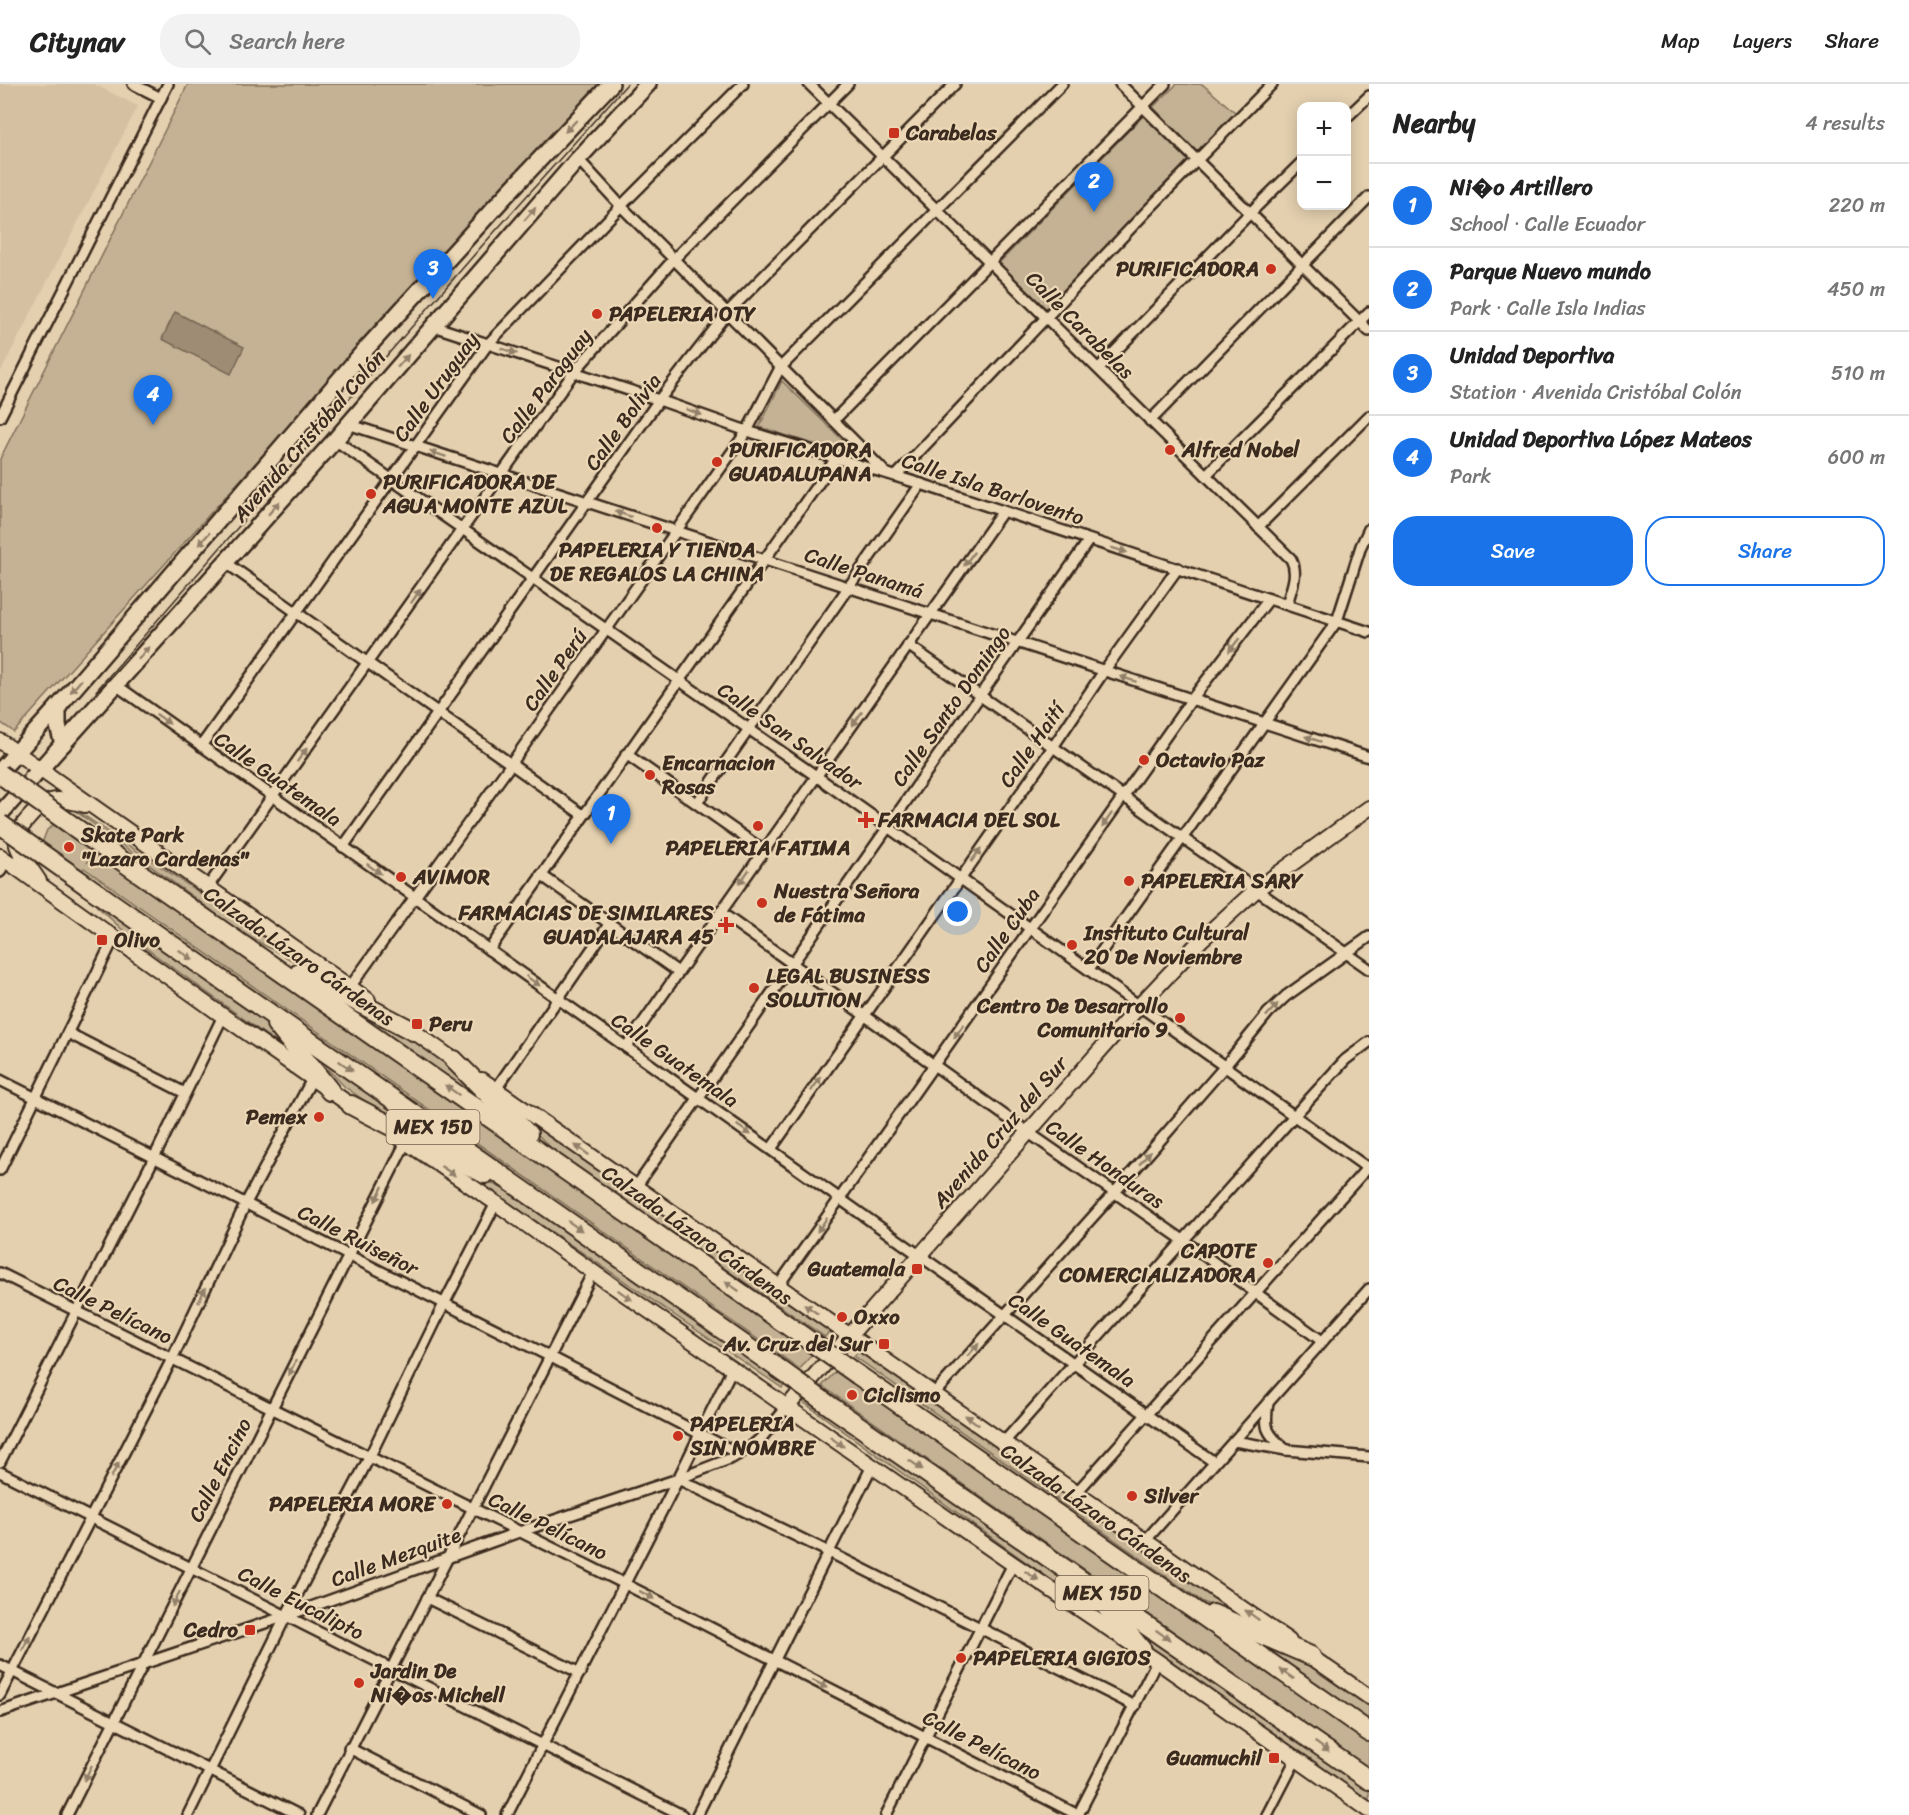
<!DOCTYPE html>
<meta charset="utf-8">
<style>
body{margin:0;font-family:Sriracha,sans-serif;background:#f2f2f2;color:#222}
.controls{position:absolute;right:18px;top:18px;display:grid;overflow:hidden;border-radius:12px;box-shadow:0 3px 15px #0003}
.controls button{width:54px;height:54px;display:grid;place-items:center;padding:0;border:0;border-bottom:2px solid #e0e0e0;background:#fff;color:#222;font:30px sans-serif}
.you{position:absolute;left:958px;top:828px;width:21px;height:21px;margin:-15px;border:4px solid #fff;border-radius:50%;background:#1a73e8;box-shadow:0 0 0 9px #1a73e833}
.badge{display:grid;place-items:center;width:39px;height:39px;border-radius:50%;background:#1a73e8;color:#fff;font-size:20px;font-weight:700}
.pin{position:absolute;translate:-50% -50px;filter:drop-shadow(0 2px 3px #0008)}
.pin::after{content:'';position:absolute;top:32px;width:21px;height:18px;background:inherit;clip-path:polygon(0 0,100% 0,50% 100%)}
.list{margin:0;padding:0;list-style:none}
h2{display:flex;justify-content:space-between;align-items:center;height:78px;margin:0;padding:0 24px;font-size:26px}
h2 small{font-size:20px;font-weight:400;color:#767676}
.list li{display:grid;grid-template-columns:39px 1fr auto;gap:18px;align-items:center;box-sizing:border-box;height:84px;padding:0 24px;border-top:2px solid #e0e0e0}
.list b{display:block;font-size:22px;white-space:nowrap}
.list p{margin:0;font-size:20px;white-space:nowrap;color:#767676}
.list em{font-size:20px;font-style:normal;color:#767676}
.actions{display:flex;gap:12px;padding:18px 24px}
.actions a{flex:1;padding:14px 0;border:2px solid #1a73e8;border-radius:24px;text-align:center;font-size:21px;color:#1a73e8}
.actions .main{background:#1a73e8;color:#fff}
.icon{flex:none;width:33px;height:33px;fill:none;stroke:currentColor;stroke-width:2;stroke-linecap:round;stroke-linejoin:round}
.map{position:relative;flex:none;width:1369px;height:1731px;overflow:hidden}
header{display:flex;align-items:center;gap:36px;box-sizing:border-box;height:84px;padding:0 30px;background:#fff;border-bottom:2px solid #e0e0e0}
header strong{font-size:28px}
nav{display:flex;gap:33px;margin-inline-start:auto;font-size:21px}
.search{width:420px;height:54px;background:#f2f2f2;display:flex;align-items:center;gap:15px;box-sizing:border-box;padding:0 21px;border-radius:24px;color:#767676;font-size:22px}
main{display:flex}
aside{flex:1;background:#fff}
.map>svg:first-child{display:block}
</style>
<header>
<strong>Citynav</strong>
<div class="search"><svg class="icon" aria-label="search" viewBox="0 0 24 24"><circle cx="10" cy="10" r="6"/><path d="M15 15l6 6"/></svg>Search here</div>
<nav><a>Map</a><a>Layers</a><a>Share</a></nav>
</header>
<main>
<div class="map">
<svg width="1369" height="1731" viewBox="0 0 1369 1731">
<rect width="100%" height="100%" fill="#e4d0af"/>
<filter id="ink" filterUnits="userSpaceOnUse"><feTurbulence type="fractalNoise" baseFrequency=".0167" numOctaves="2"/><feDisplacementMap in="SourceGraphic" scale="12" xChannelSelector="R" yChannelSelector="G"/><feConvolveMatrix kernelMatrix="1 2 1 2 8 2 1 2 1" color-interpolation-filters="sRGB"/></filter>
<g filter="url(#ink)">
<path fill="#d5c1a2" d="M0,0H94L138,22L0,289Z"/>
<g fill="#c5b294" stroke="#806e59" stroke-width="1.5">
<path d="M188,0H598L552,49L14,648L0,638V375Z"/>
<path d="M1177,0H1202L1236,29L1197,68L1153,23Z"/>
<path d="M1143,32L1188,76L1046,225L999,179Z"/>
<path d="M782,297L862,375L759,343Z"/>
<path d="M52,710L339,902L244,850Z"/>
<path d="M69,729L105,753L87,779L95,769L813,1269L800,1285L84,784L74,797L37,772L47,746Z"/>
<path d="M69,796L261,932L288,967L129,852Z"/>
<path d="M328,908L415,952L449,976L506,1036Z"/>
<path d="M292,949L468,1072L404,1044L345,1003Z"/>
<path d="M496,1009L831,1245L825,1253L556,1069Z"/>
<path d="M447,1077L551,1129L786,1299L782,1304Z"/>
<path d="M860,1265L1272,1550L1203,1518L854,1272Z"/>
<path d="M838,1285L1369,1657V1684L822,1302Z"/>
<path d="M809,1313L1079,1497L1115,1542L803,1318Z"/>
<path d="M1113,1521L1369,1700V1718L1147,1563Z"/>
<path d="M1235,1542L1309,1577L1369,1618V1636Z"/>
</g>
<path fill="#9e8c74" stroke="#766552" stroke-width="1.5" d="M175,228L244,263L231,290L162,255Z"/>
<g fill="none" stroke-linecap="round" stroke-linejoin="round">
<defs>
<g id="minor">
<path d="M133,0L161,14"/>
<path d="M809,0L1291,475C1299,490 1291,505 1287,520"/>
<path d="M1120,0L1369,247"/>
<path d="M1346,34L1369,12"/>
<path d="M578,75L621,122L883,386"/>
<path d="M433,242L659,316L747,347L921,400L1369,548"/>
<path d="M1099,284L1250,129L1302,78"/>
<path d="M0,333L168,0"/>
<path d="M834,336L1165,0"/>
<path d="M1150,337L1369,113"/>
<path d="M348,340L1369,673"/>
<path d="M335,356L816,692L1369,1085"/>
<path d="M1206,391L1369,228"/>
<path d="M896,392L1146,128L1272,0"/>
<path d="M1258,443L1369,332"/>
<path d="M225,478L583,731"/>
<path d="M908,561L1369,885"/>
<path d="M116,601L919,1171L1214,1378"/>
<path d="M201,662L488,260L621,122L743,0"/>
<path d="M626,670L763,766"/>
<path d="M697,719L921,400"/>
<path d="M343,763L659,316L727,229L955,0"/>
<path d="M0,788L6,776"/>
<path d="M541,791L678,888"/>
<path d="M207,804L574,288L674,175L848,0"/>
<path d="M720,828L1029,1049L1183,1156L1322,1257"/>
<path d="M489,866L837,373"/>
<path d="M1089,885L1337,537L1361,462L1369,445"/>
<path d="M350,903L511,680L747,347L780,284L1062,0"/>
<path d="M68,949L185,1009"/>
<path d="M626,963L1003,427"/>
<path d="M0,996L549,1272L739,1370"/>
<path d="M496,1005L610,839"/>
<path d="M771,1065L1053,663L1104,587L1178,484"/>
<path d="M0,1086L114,854"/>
<path d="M636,1103L1089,456"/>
<path d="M0,1189L625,1500L1078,1731"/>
<path d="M778,1202L1192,615L1269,515"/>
<path d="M934,1310L1115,1108L1225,982L1268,929L1286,912L1369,853"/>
<path d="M1268,1319C1264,1344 1266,1349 1286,1366"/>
<path d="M1234,1357L1286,1366L1369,1373"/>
<path d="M1004,1358L1294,1032L1345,976L1369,958"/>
<path d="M0,1378L155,1072L223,932"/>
<path d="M0,1388L682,1731"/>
<path d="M678,1395L829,1468L1135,1622"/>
<path d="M1076,1409L1369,1082"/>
<path d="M1145,1457L1369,1205"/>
<path d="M427,1514L580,1589"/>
<path d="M0,1581L299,1731"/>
<path d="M0,1611L172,1275L246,1119L312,995"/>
<path d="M0,1628L286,1532L519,1448L678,1395L732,1374L751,1363L763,1352L787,1323"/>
<path d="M349,1664L481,1731"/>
<path d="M67,1731L406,1058"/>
<path d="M188,1731L286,1532L369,1374L444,1220L496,1119"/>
<path d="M317,1731L593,1188"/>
<path d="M507,1731L678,1395L732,1285"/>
<path d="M697,1731L872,1382"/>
<path d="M886,1731L1013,1480"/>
<path d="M1078,1731L1157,1577"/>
<path d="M1267,1731L1296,1675"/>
</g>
<g id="secondary">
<path d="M0,657L368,916"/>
<path d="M0,772L223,932L359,1027"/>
<path d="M39,797C33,787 16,767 16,756C17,748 22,742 27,736C47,712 56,713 85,721"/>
<path d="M406,942L461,981"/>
<path d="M482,996L1289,1557"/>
<path d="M400,1054L496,1119L593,1188L1013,1480L1157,1577L1369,1726"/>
<path d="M787,1323L1140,921L1202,855L1257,805L1369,724"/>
<path d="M1304,1568L1369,1613"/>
</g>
<g id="primary">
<path d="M58,623V642L63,660"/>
<path d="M0,687L58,623L365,266L507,110L611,0"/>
<path d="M0,730L335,356L578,75L648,0"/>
</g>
<g id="motorway">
<path d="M115,772L797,1248"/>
<path d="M86,801L779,1285"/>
<path d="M300,888L413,947"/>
<path d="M276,940L330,1007"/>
<path d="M454,976L528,1050"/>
<path d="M351,1021L485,1090"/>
<path d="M858,1291L1369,1648"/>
<path d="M833,1324L1369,1696"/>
<path d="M1099,1514L1142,1566"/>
<path d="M1213,1530L1311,1572"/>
</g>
</defs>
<use href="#minor" stroke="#3b2a1e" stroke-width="14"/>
<use href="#secondary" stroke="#3b2a1e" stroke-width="18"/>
<use href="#primary" stroke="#3b2a1e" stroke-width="20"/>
<use href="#motorway" stroke="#3b2a1e" stroke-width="22"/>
<use href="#minor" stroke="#ebd7b5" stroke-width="9"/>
<use href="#secondary" stroke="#ebd7b5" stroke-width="14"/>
<use href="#primary" stroke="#ebd7b5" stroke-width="15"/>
<use href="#motorway" stroke="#ebd7b5" stroke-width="18"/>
<path stroke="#3b2a1e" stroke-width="1.5" d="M96,607L481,163L627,0"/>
<defs>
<g id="motorway-bridge">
<path d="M0,690L115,772"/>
<path d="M0,740L86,801"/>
<path d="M797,1248L858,1291"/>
<path d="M779,1285L833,1324"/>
</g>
</defs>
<use href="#motorway-bridge" stroke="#3b2a1e" stroke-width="22" stroke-linecap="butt"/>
<use href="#motorway-bridge" stroke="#ebd7b5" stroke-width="18"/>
</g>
<defs><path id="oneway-solid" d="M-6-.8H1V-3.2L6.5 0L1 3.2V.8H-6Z" transform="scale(1.5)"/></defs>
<g fill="#93806a">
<use href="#oneway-solid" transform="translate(571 42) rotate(134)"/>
<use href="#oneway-solid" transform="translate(530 130) rotate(-49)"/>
<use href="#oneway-solid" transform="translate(509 267) rotate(18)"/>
<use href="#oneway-solid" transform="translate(403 277) rotate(-49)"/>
<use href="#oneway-solid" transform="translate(694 328) rotate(19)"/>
<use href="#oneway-solid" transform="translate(438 370) rotate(-162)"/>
<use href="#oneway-solid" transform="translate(274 424) rotate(-48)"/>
<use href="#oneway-solid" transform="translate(623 430) rotate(-162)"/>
<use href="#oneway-solid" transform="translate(204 455) rotate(131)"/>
<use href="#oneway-solid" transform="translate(1119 466) rotate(17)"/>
<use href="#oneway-solid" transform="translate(969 475) rotate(125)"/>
<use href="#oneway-solid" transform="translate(416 512) rotate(-55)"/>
<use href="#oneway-solid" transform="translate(1234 561) rotate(128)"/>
<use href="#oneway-solid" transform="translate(144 569) rotate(-48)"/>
<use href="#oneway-solid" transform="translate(1128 595) rotate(-162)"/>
<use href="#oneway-solid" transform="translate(76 602) rotate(131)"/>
<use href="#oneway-solid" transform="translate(163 635) rotate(36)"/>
<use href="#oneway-solid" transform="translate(857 635) rotate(125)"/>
<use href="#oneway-solid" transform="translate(1313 655) rotate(-162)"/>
<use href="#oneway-solid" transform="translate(302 671) rotate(-54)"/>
<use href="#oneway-solid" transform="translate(1107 736) rotate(125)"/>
<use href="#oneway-solid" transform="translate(976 771) rotate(-55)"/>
<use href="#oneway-solid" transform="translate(374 785) rotate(35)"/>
<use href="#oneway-solid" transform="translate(744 793) rotate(125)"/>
<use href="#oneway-solid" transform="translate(186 871) rotate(35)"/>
<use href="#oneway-solid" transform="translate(533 897) rotate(35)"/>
<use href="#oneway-solid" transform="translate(1272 926) rotate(-47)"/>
<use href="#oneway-solid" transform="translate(959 947) rotate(125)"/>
<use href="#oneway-solid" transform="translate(346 982) rotate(35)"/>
<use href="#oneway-solid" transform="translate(816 1000) rotate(-55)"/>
<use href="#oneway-solid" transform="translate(452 1006) rotate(-145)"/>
<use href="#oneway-solid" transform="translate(744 1046) rotate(35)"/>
<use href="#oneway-solid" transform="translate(582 1066) rotate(-145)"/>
<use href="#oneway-solid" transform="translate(1145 1074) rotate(-49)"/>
<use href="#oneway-solid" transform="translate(448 1087) rotate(34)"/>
<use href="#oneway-solid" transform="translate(379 1110) rotate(117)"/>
<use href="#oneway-solid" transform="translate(822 1141) rotate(125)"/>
<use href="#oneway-solid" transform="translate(575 1142) rotate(35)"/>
<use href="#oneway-solid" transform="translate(732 1202) rotate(-145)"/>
<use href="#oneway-solid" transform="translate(202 1211) rotate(-64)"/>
<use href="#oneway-solid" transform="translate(625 1211) rotate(35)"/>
<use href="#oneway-solid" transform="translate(811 1225) rotate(-145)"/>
<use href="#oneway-solid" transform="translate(973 1266) rotate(-48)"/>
<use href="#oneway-solid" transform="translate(292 1284) rotate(117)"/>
<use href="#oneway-solid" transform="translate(972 1336) rotate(-145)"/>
<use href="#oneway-solid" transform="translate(837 1358) rotate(35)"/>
<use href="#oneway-solid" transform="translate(916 1381) rotate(35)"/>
<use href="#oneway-solid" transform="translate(115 1386) rotate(-63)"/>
<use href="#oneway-solid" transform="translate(1032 1492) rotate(34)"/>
<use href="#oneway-solid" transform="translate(647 1511) rotate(27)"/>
<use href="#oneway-solid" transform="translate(176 1515) rotate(116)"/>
<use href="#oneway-solid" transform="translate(1252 1531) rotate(-145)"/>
<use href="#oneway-solid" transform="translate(1163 1551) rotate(35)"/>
<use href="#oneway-solid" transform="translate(26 1559) rotate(-63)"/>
<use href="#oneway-solid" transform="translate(1287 1590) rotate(-145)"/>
<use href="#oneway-solid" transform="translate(820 1600) rotate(27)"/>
<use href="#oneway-solid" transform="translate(1322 1663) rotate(35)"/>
<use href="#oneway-solid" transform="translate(88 1689) rotate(116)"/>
</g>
</g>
<g fill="#c8321e" stroke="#ebd7b5" stroke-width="2">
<rect x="888" y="43" width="12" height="12" rx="3"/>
<circle cx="1271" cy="185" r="6"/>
<circle cx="597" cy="230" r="6"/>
<circle cx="1170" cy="366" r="6"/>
<circle cx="717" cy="378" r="6"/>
<circle cx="371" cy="410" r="6"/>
<circle cx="657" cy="444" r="6"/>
<circle cx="1144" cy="676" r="6"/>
<circle cx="650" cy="691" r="6"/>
<path d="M863 727h6v6h6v6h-6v6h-6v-6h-6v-6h6z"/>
<circle cx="758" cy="742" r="6"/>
<circle cx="69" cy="763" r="6"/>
<circle cx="401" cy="793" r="6"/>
<circle cx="1129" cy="797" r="6"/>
<circle cx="762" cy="819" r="6"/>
<path d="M723 832h6v6h6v6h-6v6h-6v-6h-6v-6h6z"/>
<rect x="96" y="850" width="12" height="12" rx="3"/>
<circle cx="1072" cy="861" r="6"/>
<circle cx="754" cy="904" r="6"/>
<circle cx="1180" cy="934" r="6"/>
<rect x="411" y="934" width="12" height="12" rx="3"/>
<circle cx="319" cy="1033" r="6"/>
<circle cx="1268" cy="1179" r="6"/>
<rect x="911" y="1179" width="12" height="12" rx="3"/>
<circle cx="842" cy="1233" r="6"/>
<rect x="878" y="1254" width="12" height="12" rx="3"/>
<circle cx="852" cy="1311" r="6"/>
<circle cx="678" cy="1352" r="6"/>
<circle cx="1132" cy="1412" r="6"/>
<circle cx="447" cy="1420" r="6"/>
<rect x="244" y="1540" width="12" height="12" rx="3"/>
<circle cx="961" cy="1574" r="6"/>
<circle cx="359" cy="1599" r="6"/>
<rect x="1268" y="1668" width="12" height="12" rx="3"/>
</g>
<g text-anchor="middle" stroke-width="4.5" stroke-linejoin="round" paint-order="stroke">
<g fill="#ebd7b5" stroke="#705e4b" stroke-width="1.5">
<rect x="386.5" y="1026" width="93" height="34" rx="4.5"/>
<rect x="1055.5" y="1492" width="93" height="34" rx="4.5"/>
</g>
<g font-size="20" font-weight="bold" fill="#3b2a1e">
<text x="433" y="1050">MEX 15D</text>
<text x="1102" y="1516">MEX 15D</text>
</g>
<g font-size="21" font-weight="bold" fill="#3b2a1e" stroke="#ebd7b5" text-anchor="start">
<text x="906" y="56">Carabelas</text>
<text x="1259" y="192" text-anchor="end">PURIFICADORA</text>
<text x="609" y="237">PAPELERIA OTY</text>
<text x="729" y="373">PURIFICADORA<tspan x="729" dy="24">GUADALUPANA</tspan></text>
<text x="1182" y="373">Alfred Nobel</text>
<text x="383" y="405">PURIFICADORA DE<tspan x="383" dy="24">AGUA MONTE AZUL</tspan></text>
<text x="657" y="473" text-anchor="middle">PAPELERIA Y TIENDA<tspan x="657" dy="24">DE REGALOS LA CHINA</tspan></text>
<text x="1156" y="683">Octavio Paz</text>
<text x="662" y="686">Encarnacion<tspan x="662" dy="24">Rosas</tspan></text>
<text x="878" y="743">FARMACIA DEL SOL</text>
<text x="81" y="758">Skate Park<tspan x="81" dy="24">"Lazaro Cardenas"</tspan></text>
<text x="758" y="771" text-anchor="middle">PAPELERIA FATIMA</text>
<text x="413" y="800">AVIMOR</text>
<text x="1141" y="804">PAPELERIA SARY</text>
<text x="774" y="814">Nuestra Señora<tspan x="774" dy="24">de Fátima</tspan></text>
<text x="714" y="836" text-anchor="end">FARMACIAS DE SIMILARES<tspan x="714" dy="24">GUADALAJARA 45</tspan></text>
<text x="1084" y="856">Instituto Cultural<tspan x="1084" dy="24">20 De Noviembre</tspan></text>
<text x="114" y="863">Olivo</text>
<text x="766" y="899">LEGAL BUSINESS<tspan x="766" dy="24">SOLUTION</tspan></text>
<text x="1168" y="929" text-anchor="end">Centro De Desarrollo<tspan x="1168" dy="24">Comunitario 9</tspan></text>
<text x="429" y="947">Peru</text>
<text x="307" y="1040" text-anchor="end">Pemex</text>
<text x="1256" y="1174" text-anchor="end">CAPOTE<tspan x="1256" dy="24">COMERCIALIZADORA</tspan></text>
<text x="905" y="1192" text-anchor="end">Guatemala</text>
<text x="854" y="1240">Oxxo</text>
<text x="872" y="1267" text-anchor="end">Av. Cruz del Sur</text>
<text x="864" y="1318">Ciclismo</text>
<text x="690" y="1347">PAPELERIA<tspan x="690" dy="24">SIN NOMBRE</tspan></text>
<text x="1144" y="1419">Silver</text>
<text x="435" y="1427" text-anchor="end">PAPELERIA MORE</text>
<text x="238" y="1553" text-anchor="end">Cedro</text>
<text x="973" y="1581">PAPELERIA GIGIOS</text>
<text x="371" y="1594">Jardin De<tspan x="371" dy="24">Ni�os Michell</tspan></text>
<text x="1262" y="1681" text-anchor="end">Guamuchil</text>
</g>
<g font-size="21" fill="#3b2a1e" stroke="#ebd7b5">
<text transform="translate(1080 241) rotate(45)" y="7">Calle Carabelas</text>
<text transform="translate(546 302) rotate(-53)" y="7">Calle Paraguay</text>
<text transform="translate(436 303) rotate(-54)" y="7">Calle Uruguay</text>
<text transform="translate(623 338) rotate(-54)" y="7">Calle Bolivia</text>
<text transform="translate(309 352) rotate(-49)" y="7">Avenida Cristóbal Colón</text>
<text transform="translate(993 405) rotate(18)" y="7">Calle Isla Barlovento</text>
<text transform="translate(864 489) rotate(18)" y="7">Calle Panamá</text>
<text transform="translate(555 586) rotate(-55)" y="7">Calle Perú</text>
<text transform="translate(951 622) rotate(-55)" y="7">Calle Santo Domingo</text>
<text transform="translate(790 652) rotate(35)" y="7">Calle San Salvador</text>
<text transform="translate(1032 661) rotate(-55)" y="7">Calle Haití</text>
<text transform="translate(278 695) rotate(35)" y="7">Calle Guatemala</text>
<text transform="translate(1007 846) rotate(-55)" y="7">Calle Cuba</text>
<text transform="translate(299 872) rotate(35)" y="7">Calzada Lázaro Cárdenas</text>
<text transform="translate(675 976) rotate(35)" y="7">Calle Guatemala</text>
<text transform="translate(1000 1048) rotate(-49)" y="7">Avenida Cruz del Sur</text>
<text transform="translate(1105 1080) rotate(35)" y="7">Calle Honduras</text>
<text transform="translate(697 1151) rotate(35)" y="7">Calzada Lázaro Cárdenas</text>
<text transform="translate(358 1156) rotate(27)" y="7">Calle Ruiseñor</text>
<text transform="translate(113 1226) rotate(26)" y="7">Calle Pelícano</text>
<text transform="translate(1072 1256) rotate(35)" y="7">Calle Guatemala</text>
<text transform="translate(220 1386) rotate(-63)" y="7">Calle Encino</text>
<text transform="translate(1096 1429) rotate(35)" y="7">Calzada Lázaro Cárdenas</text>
<text transform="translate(548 1442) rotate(26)" y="7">Calle Pelícano</text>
<text transform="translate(396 1473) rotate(-20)" y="7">Calle Mezquite</text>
<text transform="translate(301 1519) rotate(27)" y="7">Calle Eucalipto</text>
<text transform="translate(982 1661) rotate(27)" y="7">Calle Pelícano</text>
</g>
</g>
</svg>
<div class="controls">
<button>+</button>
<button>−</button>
</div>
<div class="you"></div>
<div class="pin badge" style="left:611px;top:760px">1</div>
<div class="pin badge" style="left:1094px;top:128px">2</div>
<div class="pin badge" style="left:433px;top:215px">3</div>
<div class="pin badge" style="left:153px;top:341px">4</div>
</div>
<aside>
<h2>Nearby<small>4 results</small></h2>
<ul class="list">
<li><span class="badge">1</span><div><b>Ni�o Artillero</b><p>School · Calle Ecuador</p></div><em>220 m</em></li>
<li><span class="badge">2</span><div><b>Parque Nuevo mundo</b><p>Park · Calle Isla Indias</p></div><em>450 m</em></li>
<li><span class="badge">3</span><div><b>Unidad Deportiva</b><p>Station · Avenida Cristóbal Colón</p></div><em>510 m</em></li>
<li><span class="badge">4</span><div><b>Unidad Deportiva López Mateos</b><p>Park</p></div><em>600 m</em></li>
</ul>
<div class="actions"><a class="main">Save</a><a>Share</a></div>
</aside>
</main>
